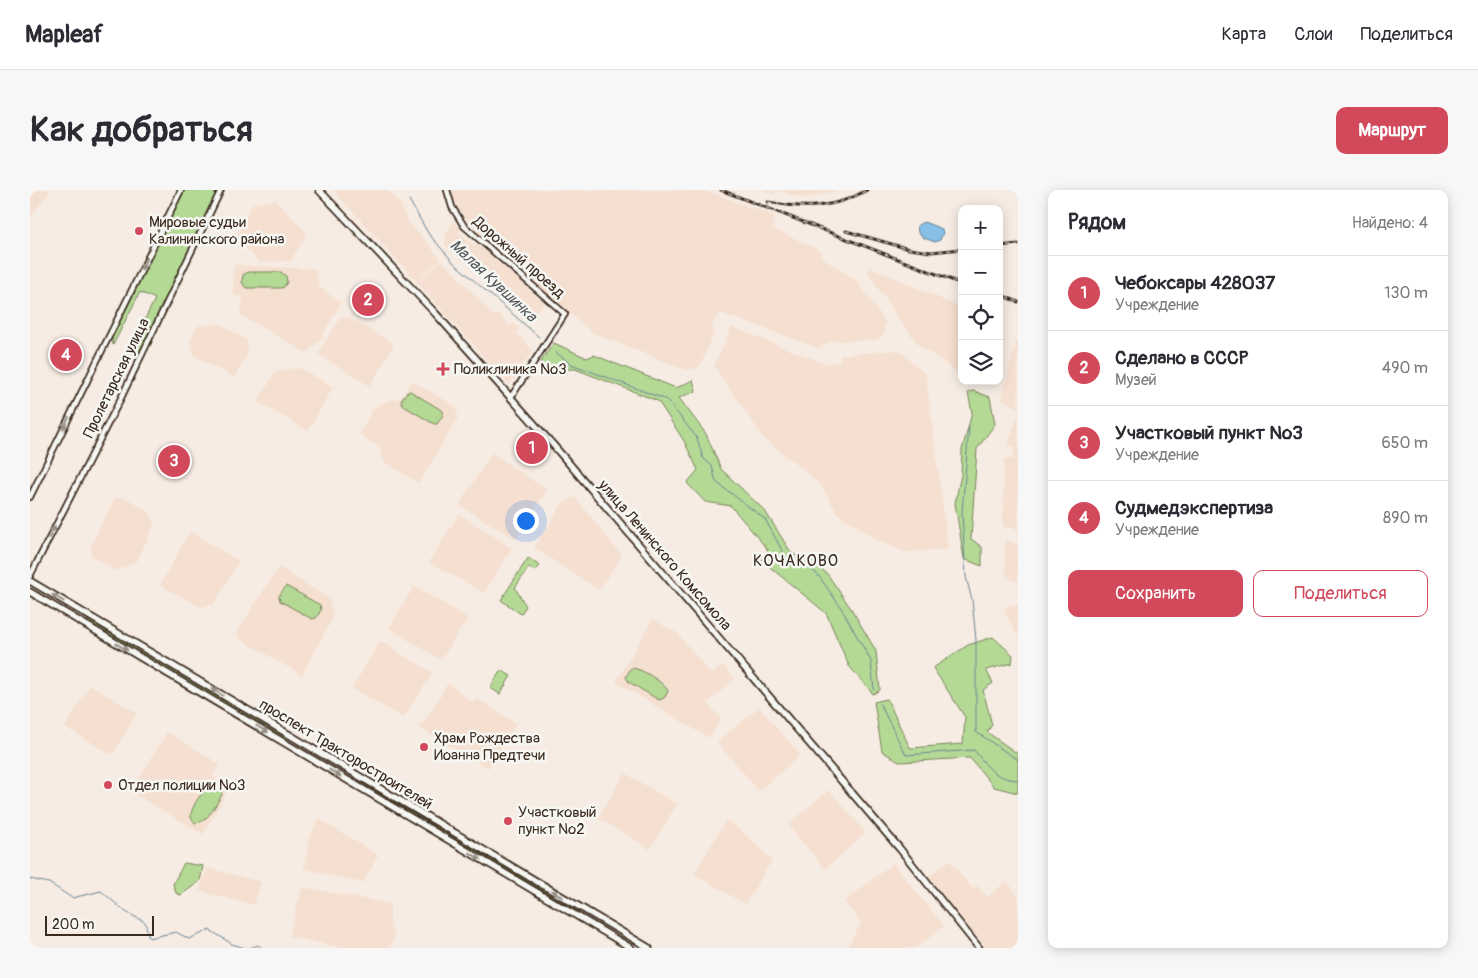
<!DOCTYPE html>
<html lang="ru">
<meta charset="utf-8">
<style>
body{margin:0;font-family:Pangolin,sans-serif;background:#f7f7f7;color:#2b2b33}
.controls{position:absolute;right:15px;top:15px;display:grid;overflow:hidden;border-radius:10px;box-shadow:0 2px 12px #0003}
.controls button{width:45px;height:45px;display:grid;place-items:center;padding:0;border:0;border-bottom:1px solid #e1e1e2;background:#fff;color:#2b2b33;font:25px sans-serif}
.scale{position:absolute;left:15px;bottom:12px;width:109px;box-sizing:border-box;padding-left:5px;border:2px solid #3b2a1e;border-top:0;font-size:14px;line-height:18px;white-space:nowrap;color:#3b2a1e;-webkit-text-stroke:4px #f6f6f2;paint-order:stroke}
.you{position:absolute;left:495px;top:330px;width:18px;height:18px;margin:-12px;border:4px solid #fff;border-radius:50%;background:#1a73e8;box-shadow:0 0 0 8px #1a73e833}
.badge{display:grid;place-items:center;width:32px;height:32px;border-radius:50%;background:#d1495b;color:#fff;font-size:16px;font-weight:700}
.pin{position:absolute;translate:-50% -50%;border:2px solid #fff;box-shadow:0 1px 5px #0006}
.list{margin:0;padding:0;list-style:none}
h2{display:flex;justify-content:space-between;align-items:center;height:65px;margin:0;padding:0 20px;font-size:21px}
h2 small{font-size:16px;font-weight:400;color:#7c7c81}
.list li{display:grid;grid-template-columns:32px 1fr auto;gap:15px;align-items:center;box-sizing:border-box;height:75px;padding:0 20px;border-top:1px solid #e1e1e2}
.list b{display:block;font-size:19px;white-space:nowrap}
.list p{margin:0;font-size:16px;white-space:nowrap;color:#7c7c81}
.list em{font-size:16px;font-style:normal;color:#7c7c81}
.actions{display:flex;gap:10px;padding:15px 20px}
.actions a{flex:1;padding:11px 0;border:1px solid #d1495b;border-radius:10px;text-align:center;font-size:18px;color:#d1495b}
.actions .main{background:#d1495b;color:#fff}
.icon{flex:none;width:28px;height:28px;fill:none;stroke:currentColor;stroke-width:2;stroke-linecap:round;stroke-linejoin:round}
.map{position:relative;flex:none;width:988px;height:758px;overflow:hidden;border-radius:10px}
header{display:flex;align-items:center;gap:30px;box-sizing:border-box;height:70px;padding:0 25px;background:#fff;border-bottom:1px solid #e1e1e2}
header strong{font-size:24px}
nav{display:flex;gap:28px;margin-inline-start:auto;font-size:18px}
.intro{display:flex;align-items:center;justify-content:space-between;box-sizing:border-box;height:120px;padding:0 30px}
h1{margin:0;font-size:35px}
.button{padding:12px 22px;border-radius:10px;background:#d1495b;color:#fff;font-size:18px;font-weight:700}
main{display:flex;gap:30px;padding:0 30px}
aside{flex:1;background:#fff;border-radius:10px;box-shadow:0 2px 12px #0003}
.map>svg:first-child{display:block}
</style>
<header>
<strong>Mapleaf</strong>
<nav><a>Карта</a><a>Слои</a><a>Поделиться</a></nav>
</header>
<div class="intro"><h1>Как добраться</h1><a class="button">Маршрут</a></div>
<main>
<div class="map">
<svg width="988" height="758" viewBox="0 0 988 758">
<rect width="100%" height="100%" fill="#f6ece3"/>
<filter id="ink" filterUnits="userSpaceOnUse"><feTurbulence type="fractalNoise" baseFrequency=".02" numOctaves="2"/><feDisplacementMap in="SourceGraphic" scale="10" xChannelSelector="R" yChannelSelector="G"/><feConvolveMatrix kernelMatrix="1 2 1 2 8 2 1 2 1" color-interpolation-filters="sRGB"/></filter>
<g filter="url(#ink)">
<g fill="#f5dfd0">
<path d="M0,0H20V2L0,27Z"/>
<path d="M303,0H358L371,15L377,30L411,69L392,85V88L388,93Z"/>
<path d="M421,0H674L745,26L742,38L791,61V67L826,90L855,131L854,145L846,150L801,151L789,158L691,123L682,134L684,142L671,175L665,179L656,180L563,143L449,44V40L437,30L423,10Z"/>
<path d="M734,0H813L774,8L745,0L744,4Z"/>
<path d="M245,10L277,43L261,71L229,72L206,47L222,14Z"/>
<path d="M422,30L431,39L429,43L441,53L449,56L492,92L515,114L503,124L482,109V106L415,56L417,41L421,37Z"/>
<path d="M412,70L464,126L468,123L480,136L483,133L489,139L486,142L503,161L479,195L388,93L393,89V86Z"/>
<path d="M204,75L286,79L288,96L311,113L291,148L277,163L210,125L213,107L203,104Z"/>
<path d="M840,77L932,118V177L927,182L890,156L873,135L838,83Z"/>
<path d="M311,126L321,129L364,154L340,196L288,164Z"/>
<path d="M190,134L217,150L218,164L204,188L165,166L160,151L168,136Z"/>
<path d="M702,137L796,174L811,171L810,165L869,160L896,185L918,359L875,362L853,353L808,324L791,296L774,280L735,250L684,176Z"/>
<path d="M988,151V218L972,209L986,152Z"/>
<path d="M270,178L303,197L278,241L228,212L245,182Z"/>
<path d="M382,191L425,216L428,227L389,293L354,272L350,258L329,244L343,219L354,212L371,208Z"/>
<path d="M988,225V340L983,337H973L974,269H984V258L978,254Z"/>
<path d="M462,263L517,300L486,349L429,315Z"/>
<path d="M94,307L118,321L125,332L107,371L86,381L62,366L60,357L85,308Z"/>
<path d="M545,307L592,366L569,400L504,358L533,313Z"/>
<path d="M429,324L482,358L454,403L399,372Z"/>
<path d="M160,341L209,371L184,414L171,417L130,395Z"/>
<path d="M976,350L988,355V392L979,389L976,386L975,353Z"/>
<path d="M249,377L299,409L303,427L272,485L210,449L207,442Z"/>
<path d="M384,396L438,428L411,470L359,438Z"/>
<path d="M979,415H988V447L974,422Z"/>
<path d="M623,429L647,443L681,484L693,475L705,489L677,513L691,529L679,548L586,492Z"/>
<path d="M350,451L403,483L373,528L322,498Z"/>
<path d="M418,493L442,512L448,509L486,534L458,578L390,538Z"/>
<path d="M60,495L107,523L82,565L35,537Z"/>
<path d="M729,517L770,565L729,601L687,552Z"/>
<path d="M137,542L190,574L182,586L199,598L173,644L101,602Z"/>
<path d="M595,583L647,614L620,659L568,628Z"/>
<path d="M799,600L836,643L795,679L758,635Z"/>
<path d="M289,629L348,665L333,693L274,679L279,648Z"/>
<path d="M696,630L708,638L742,670L715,714L664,684Z"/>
<path d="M919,670L943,699L947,696L957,707L977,691L988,706V758H956L898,687Z"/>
<path d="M863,673L914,736L886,758H817L831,733L814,712Z"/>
<path d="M177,678L231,692L224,715L169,701Z"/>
<path d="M272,697L360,714V736L365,746L360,758H312L259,746Z"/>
</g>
<g fill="#b4d995" stroke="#78825a">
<path d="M151,0H191L112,163H98L125,109L110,102L83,155L81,141Z"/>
<path d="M218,82H251L256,86L257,92L254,97L251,98H218L215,97L212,92L213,85Z"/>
<path d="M524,153L557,168L564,165L646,198L663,190L666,201L649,208L676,244L691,279L735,321L762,364L781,370L798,385L822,420L846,461L850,500L843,504L819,476L796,423L731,370L738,360L701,316L675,312L657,293L668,280L654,251L628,211L545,179L519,180L510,172Z"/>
<path d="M380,201L413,221V225L407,234H404L372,215L371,211L376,203Z"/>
<path d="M944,201L960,207L965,234L947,259L941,349L952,357V376L934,369L925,313L931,285L932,260L942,223L938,202Z"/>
<path d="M498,368L510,376L505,381L499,377L485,398L496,416L491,424L471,410Z"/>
<path d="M256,396L290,415L291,420L286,428L282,429L250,411L249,406Z"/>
<path d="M58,430L258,548L257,550L57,432Z"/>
<path d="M963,447L983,465L982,473L956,480L963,493L953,500L962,535L957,542L988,564V603L964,597L940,568L869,572L852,561L844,512L857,509L880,558L933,554L935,527L903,478L938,455Z"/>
<path d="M601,478C609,477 635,493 638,501L635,507L630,510L627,509L599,492L596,487Z"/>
<path d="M471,480L481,486L470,504L460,498Z"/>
<path d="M328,591L549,720L548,722L328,593Z"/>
<path d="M186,595L191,600L192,605C185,615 178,633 165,633L161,628C160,617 174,596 186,595Z"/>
<path d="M154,673L173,676L170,691L151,705L146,703L143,694Z"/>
</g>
<path fill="#88bfe6" stroke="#698396" d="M894,32L912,39L913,44L910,50L905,52L894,48L888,43L887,36L891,33Z"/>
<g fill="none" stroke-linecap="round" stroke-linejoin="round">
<g stroke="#698396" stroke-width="1">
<path d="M379,10L398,43L424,73L509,147"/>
<path d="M525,162L541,174L637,210L667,248L673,268L682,276L686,292L735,329L760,375L777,376L788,385L810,416L841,471L844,500"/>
<path d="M939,237L932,323L936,387L942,410L946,450V542L988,570"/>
<path d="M850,514L876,565L944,560C958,577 964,589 988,590"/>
<path d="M0,689L19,693L42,708L71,701L96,722L115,732L119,748L146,742L159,749L180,740L202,754L215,758"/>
<path d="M220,758L228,755L232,758"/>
</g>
<defs>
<g id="minor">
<path d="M417,0L422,17L434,36L535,124L481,207"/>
<path d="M0,307L151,0"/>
<path d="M0,386L91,208L191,0"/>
</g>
<g id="major">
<path d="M289,0L406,124L524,256L870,659L949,758"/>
<path d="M0,391L619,758"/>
<path d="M0,402L601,758"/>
</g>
</defs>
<use href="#minor" stroke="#3b2a1e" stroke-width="8"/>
<use href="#major" stroke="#3b2a1e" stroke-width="9"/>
<use href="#minor" stroke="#f6f6f2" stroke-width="4.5"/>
<use href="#major" stroke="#f6f6f2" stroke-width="5.5"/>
<defs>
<g id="rail">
<path d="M691,0L932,94"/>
<path d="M738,12C774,19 804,19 837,0"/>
<path d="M816,41L879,59L901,62L932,59"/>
<path d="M969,56L988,54"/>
<path d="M969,104L988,112"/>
</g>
</defs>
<use href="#rail" stroke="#3b2a1e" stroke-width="3"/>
<use href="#rail" stroke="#f6f6f2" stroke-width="1" stroke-dasharray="4" stroke-linecap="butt"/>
</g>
<defs><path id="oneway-solid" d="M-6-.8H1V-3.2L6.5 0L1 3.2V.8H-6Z" transform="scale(1.25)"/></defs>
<g fill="#989088">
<use href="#oneway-solid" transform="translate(114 74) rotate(116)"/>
<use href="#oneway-solid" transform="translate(36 233) rotate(115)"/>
<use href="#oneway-solid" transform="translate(22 342) rotate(-63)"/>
<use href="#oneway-solid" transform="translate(28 408) rotate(-149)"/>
<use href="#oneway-solid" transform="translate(92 457) rotate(31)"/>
<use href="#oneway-solid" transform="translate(187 502) rotate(-149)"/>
<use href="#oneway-solid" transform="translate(232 539) rotate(31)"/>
<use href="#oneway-solid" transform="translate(305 583) rotate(31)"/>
<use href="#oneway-solid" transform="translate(445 666) rotate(31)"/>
<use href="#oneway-solid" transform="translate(527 704) rotate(-149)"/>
</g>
</g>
<g fill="#d1495b" stroke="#f6f6f2" stroke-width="2">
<circle cx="109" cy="41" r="5"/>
<path d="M410.5 171.5h5v5h5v5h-5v5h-5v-5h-5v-5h5z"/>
<circle cx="394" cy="557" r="5"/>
<circle cx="78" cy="595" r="5"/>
<circle cx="478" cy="631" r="5"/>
</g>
<g text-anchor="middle" stroke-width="5" stroke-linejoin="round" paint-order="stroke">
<g font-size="15" fill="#3b2a1e" stroke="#f6f6f2" text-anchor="start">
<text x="119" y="37">Мировые судьи<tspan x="119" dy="17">Калининского района</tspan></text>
<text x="424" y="184">Поликлиника №3</text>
<text x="404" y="553">Храм Рождества<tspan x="404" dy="17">Иоанна Предтечи</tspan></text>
<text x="88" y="600">Отдел полиции №3</text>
<text x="488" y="627">Участковый<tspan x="488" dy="17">пункт №2</tspan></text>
</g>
<g font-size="15" fill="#3b2a1e" stroke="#f6f6f2">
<text transform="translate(489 67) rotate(41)" y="5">Дорожный проезд</text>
<text transform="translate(86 188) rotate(-64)" y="5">Пролетарская улица</text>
<text transform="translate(635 365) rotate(49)" y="5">улица Ленинского Комсомола</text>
<text transform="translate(316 564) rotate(31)" y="5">проспект Тракторостроителей</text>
</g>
<g font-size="16" font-style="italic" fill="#52575a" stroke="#f6f6f2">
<text transform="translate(464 90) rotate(43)" y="6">Малая Кувшинка</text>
</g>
<g font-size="16" letter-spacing="1" fill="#3b2a1e" stroke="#f6f6f2">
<text x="766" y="376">КОЧАКОВО</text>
</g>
</g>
</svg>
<div class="controls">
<button>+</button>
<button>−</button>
<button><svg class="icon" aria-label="locate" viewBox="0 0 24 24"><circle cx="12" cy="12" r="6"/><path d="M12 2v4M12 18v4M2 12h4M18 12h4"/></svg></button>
<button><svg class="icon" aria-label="layers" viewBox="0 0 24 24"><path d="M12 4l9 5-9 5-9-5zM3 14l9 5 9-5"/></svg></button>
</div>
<div class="scale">200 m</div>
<div class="you"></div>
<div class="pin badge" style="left:502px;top:258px">1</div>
<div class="pin badge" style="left:338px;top:110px">2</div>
<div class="pin badge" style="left:144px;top:271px">3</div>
<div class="pin badge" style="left:36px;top:165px">4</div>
</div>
<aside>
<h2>Рядом<small>Найдено: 4</small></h2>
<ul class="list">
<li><span class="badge">1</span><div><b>Чебоксары 428037</b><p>Учреждение</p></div><em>130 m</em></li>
<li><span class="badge">2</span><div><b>Сделано в СССР</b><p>Музей</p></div><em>490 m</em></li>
<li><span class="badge">3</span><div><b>Участковый пункт №3</b><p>Учреждение</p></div><em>650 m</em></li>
<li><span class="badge">4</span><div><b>Судмедэкспертиза</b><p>Учреждение</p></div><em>890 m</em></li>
</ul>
<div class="actions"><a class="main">Сохранить</a><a>Поделиться</a></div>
</aside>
</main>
